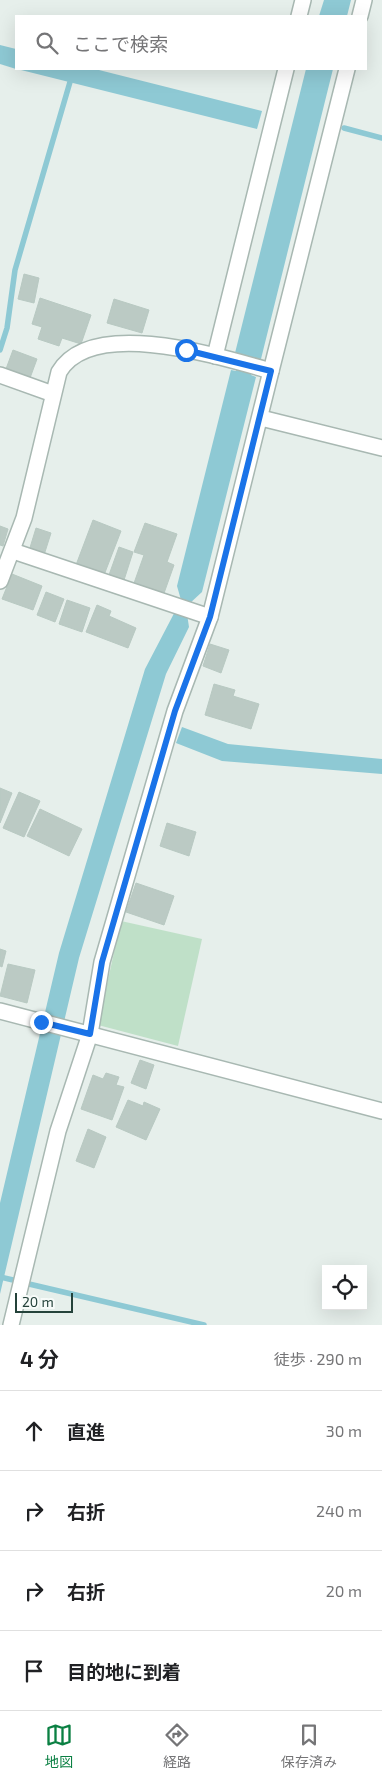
<!DOCTYPE html>
<html lang="ja">
<meta charset="utf-8">
<style>
body{margin:0;font-family:"Exo 2","Noto Sans JP",sans-serif;background:#f6f6f6;color:#202124}
.controls{position:absolute;right:15px;bottom:15px;display:grid;overflow:hidden;border-radius:0px;box-shadow:0 5px 20px #0002}
.controls button{width:45px;height:45px;display:grid;place-items:center;padding:0;border:0;border-bottom:1px solid #e0e0e0;background:#fff;color:#202124;font:25px sans-serif}
.scale{position:absolute;left:15px;bottom:12px;width:58px;box-sizing:border-box;padding-left:5px;border:2px solid #24423a;border-top:0;font-size:14px;line-height:18px;white-space:nowrap;color:#24423a;-webkit-text-stroke:4px #f7fbf9;paint-order:stroke}
.stop{position:absolute;width:15px;height:15px;margin:-11px;border:4px solid #1a73e8;border-radius:50%;background:#fff}
.stop.end{background:#1a73e8;border-color:#fff;box-shadow:0 1px 5px #0008}
.list{margin:0;padding:0;list-style:none}
h2{display:flex;justify-content:space-between;align-items:center;height:65px;margin:0;padding:0 20px;font-size:21px}
h2 small{font-size:16px;font-weight:400;color:#757577}
.list li{display:grid;grid-template-columns:32px 1fr auto;gap:15px;align-items:center;box-sizing:border-box;height:80px;padding:0 20px;border-top:1px solid #e0e0e0}
.list b{display:block;font-size:19px;white-space:nowrap}
.list em{font-size:16px;font-style:normal;color:#757577}
.icon{flex:none;width:28px;height:28px;fill:none;stroke:currentColor;stroke-width:2;stroke-linecap:round;stroke-linejoin:round}
.map{position:relative;flex:none;width:382px;height:1325px;overflow:hidden}
.search{position:absolute;background:#fff;box-shadow:0 5px 20px #0002;left:15px;right:15px;top:15px;height:55px;display:flex;align-items:center;gap:12px;box-sizing:border-box;padding:0 18px;border-radius:0px;color:#757577;font-size:19px}
.sheet{height:385px;background:#fff}
nav{display:flex;justify-content:space-around;align-items:center;box-sizing:border-box;height:70px;border-top:1px solid #e0e0e0;background:#fff;font-size:14px;color:#757577}
nav a{display:grid;justify-items:center;gap:2px}
nav .on{color:#0b8043}
.map>svg:first-child{display:block}
</style>
<div class="map">
<svg width="382" height="1325" viewBox="0 0 382 1325">
<rect width="100%" height="100%" fill="#e6efeb"/>
<path fill="#bfe0c8" d="M121,921L202,939L178,1046L98,1025Z"/>
<g fill="#8ec9d4">
<path d="M324,0H351L347,16H319Z"/>
<path d="M0,45L16,49V69L0,64Z"/>
<path d="M17,69H95L262,111L257,129Z"/>
<path d="M306,69H333L261,359L254,358L251,375L256,377L202,592L189,604L187,614L189,627L166,674L79,958L0,1294V1203L59,953L145,669L181,600L177,586L231,370L236,371L240,355L235,353Z"/>
<path d="M182,727L228,744L382,759V774L222,761L176,743Z"/>
</g>
<g fill="none" stroke-linecap="round" stroke-linejoin="round">
<g stroke="#8ec9d4" stroke-width="5.5">
<path d="M344,128L382,138"/>
<path d="M0,350L7,328L15,270L70,82"/>
<path d="M0,1277L13,1280"/>
<path d="M29,1284L204,1325"/>
</g>
</g>
<g fill="#bbcac4" stroke="#b8c9c2">
<path d="M24,274L39,278L34,303L18,299Z"/>
<path d="M40,298L91,315L81,344L62,338L59,346L38,339L42,327L32,324Z"/>
<path d="M114,299L149,310L142,333L107,323Z"/>
<path d="M13,350L37,359L30,378L6,369Z"/>
<path d="M93,520L121,531L104,575L76,565Z"/>
<path d="M145,523L177,534L167,562L174,565L163,596L133,586L144,555L134,552Z"/>
<path d="M0,526L8,529L3,546L0,545Z"/>
<path d="M36,528L51,533L44,555L29,551Z"/>
<path d="M119,547L133,552L124,580L109,575Z"/>
<path d="M12,574L42,586L33,610L2,599Z"/>
<path d="M46,592L64,599L55,622L37,615Z"/>
<path d="M67,600L90,608L82,632L59,624Z"/>
<path d="M97,605L111,611L109,616L136,628L128,648L86,632Z"/>
<path d="M210,644L229,650L221,673L203,666Z"/>
<path d="M214,684L235,690L233,696L259,704L251,729L205,715Z"/>
<path d="M0,788L12,793L0,823Z"/>
<path d="M19,792L40,801L24,837L3,828Z"/>
<path d="M40,809L82,829L69,856L27,836Z"/>
<path d="M167,823L196,832L189,856L160,846Z"/>
<path d="M136,883L174,896L164,925L126,912Z"/>
<path d="M0,949L6,951L2,967L0,966Z"/>
<path d="M8,964L35,970L27,1003L0,996Z"/>
<path d="M140,1060L154,1065L146,1089L131,1083Z"/>
<path d="M106,1073L119,1077L116,1085L124,1087L112,1120L81,1109L93,1075L103,1079Z"/>
<path d="M128,1100L143,1106L144,1102L160,1109L146,1140L116,1127Z"/>
<path d="M88,1129L106,1137L94,1168L76,1161Z"/>
</g>
<g fill="none" stroke-linecap="round" stroke-linejoin="round">
<defs>
<g id="minor">
<path d="M299,16L303,0"/>
<path d="M360,16L364,0"/>
<path d="M215,356L286,69"/>
<path d="M271,371L347,69"/>
<path d="M0,375L53,394"/>
<path d="M261,418L382,448"/>
<path d="M13,551L210,617"/>
<path d="M0,581L24,518L59,372C92,316 221,357 271,371L210,617L175,711L102,962L90,1034L58,1131L11,1325"/>
<path d="M0,1011L382,1111"/>
</g>
</defs>
<use href="#minor" stroke="#a8b8b2" stroke-width="18"/>
<use href="#minor" stroke="#fff" stroke-width="15"/>
</g>
<g fill="none" stroke-linecap="round" stroke-linejoin="round">
<path stroke="#1a73e8" stroke-width="6" d="M41,1022L90,1034L102,962L175,711L210,617L271,371L186,350"/>
</g>
</svg>
<div class="controls">
<button><svg class="icon" aria-label="locate" viewBox="0 0 24 24"><circle cx="12" cy="12" r="6"/><path d="M12 2v4M12 18v4M2 12h4M18 12h4"/></svg></button>
</div>
<div class="scale">20 m</div>
<div class="stop" style="left:186px;top:350px"></div>
<div class="stop end" style="left:41px;top:1022px"></div>
<div class="search"><svg class="icon" aria-label="search" viewBox="0 0 24 24"><circle cx="10" cy="10" r="6"/><path d="M15 15l6 6"/></svg>ここで検索</div>
</div>
<section class="sheet">
<h2>4 分<small>徒歩 · 290 m</small></h2>
<ul class="list">
<li><svg class="icon" aria-label="ahead" viewBox="0 0 24 24"><path d="M12 20V5M6 11l6-6 6 6"/></svg><div><b>直進</b></div><em>30 m</em></li>
<li><svg class="icon" aria-label="right" viewBox="0 0 24 24"><path d="M7 20v-9h11M14 6l5 5-5 5"/></svg><div><b>右折</b></div><em>240 m</em></li>
<li><svg class="icon" aria-label="right" viewBox="0 0 24 24"><path d="M7 20v-9h11M14 6l5 5-5 5"/></svg><div><b>右折</b></div><em>20 m</em></li>
<li><svg class="icon" aria-label="arrive" viewBox="0 0 24 24"><path d="M6 21V4h12l-3 4 3 4H6"/></svg><div><b>目的地に到着</b></div></li>
</ul>
</section>
<nav>
<a class="on"><svg class="icon" aria-label="map" viewBox="0 0 24 24"><path d="M3 6l6-2 6 2 6-2v14l-6 2-6-2-6 2zM9 4v14M15 6v14"/></svg>地図</a>
<a><svg class="icon" aria-label="directions" viewBox="0 0 24 24"><path d="M12 3l9 9-9 9-9-9zM9 14v-3h6M13 9l2 2-2 2"/></svg>経路</a>
<a><svg class="icon" aria-label="saved" viewBox="0 0 24 24"><path d="M7 4h10v16l-5-4-5 4z"/></svg>保存済み</a>
</nav>
